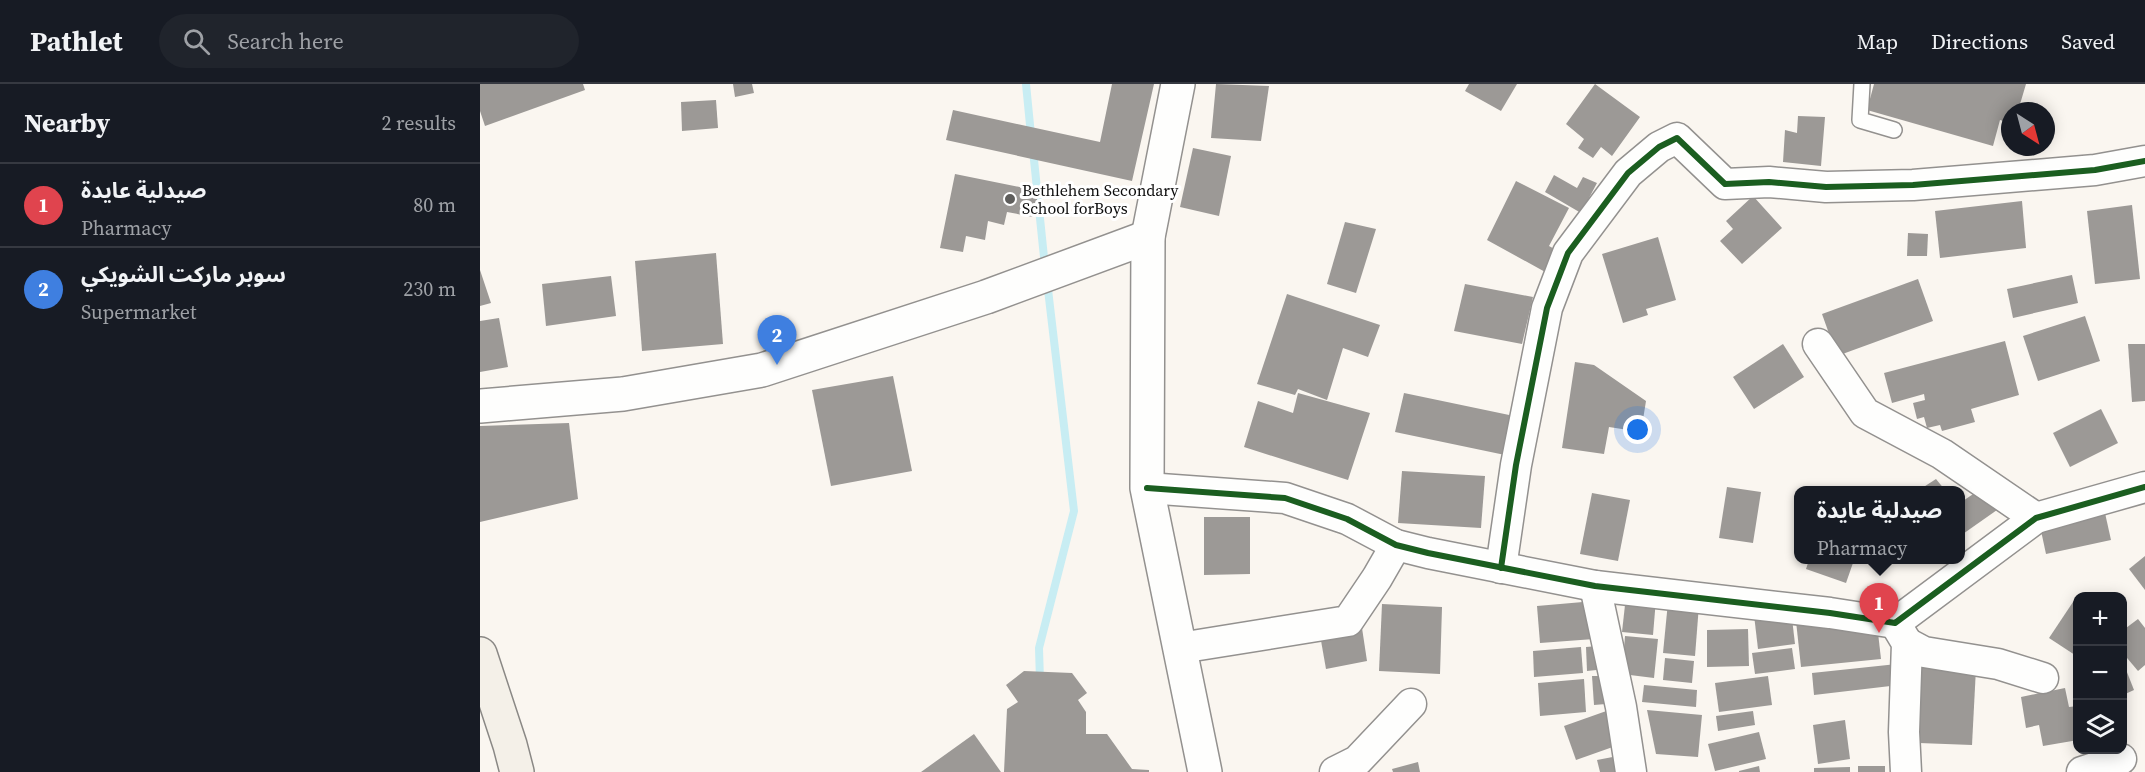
<!DOCTYPE html>
<meta charset="utf-8">
<style>
body{margin:0;font-family:"Source Serif 4","Noto Sans Arabic",serif;background:#20242c;color:#f1f3f6}
.controls{position:absolute;right:18px;bottom:18px;display:grid;overflow:hidden;border-radius:12px;box-shadow:0 3px 15px #0003}
.controls button{width:54px;height:54px;display:grid;place-items:center;padding:0;border:0;border-bottom:2px solid #363941;background:#171b24;color:#f1f3f6;font:30px sans-serif}
.compass{position:absolute;left:1521px;top:18px;width:54px;height:54px;border-radius:50%;background:#171b24;box-shadow:0 3px 15px #0003;rotate:144deg}
.you{position:absolute;left:1158px;top:346px;width:21px;height:21px;margin:-15px;border:4px solid #fff;border-radius:50%;background:#1a73e8;box-shadow:0 0 0 9px #1a73e833}
.badge{display:grid;place-items:center;width:39px;height:39px;border-radius:50%;background:#afb0b1;color:#fff;font-size:20px;font-weight:700}
.pin{position:absolute;translate:-50% -50px;filter:drop-shadow(0 2px 3px #0008)}
.pin::after{content:'';position:absolute;top:32px;width:21px;height:18px;background:inherit;clip-path:polygon(0 0,100% 0,50% 100%)}
.popup{position:absolute;left:1314px;top:402px;width:171px;height:78px;box-sizing:border-box;display:grid;place-content:center;border-radius:12px;background:#171b24;filter:drop-shadow(0 2px 4px #0005);font-size:20px;white-space:nowrap;color:#9ea1a6}
.popup b{font-size:22px;color:#f1f3f6}
.popup::after{content:'';position:absolute;left:50%;top:100%;margin-left:-12px;border:12px solid transparent;border-top-color:#171b24}
.list{margin:0;padding:0;list-style:none}
h2{display:flex;justify-content:space-between;align-items:center;height:78px;margin:0;padding:0 24px;font-size:26px}
h2 small{font-size:20px;font-weight:400;color:#9ea1a6}
.list li{display:grid;grid-template-columns:39px 1fr auto;gap:18px;align-items:center;box-sizing:border-box;height:84px;padding:0 24px;border-top:2px solid #363941}
.list b{display:block;font-size:22px;white-space:nowrap}
.list p{margin:0;font-size:20px;white-space:nowrap;color:#9ea1a6}
.list em{font-size:20px;font-style:normal;color:#9ea1a6}
.icon{flex:none;width:33px;height:33px;fill:none;stroke:currentColor;stroke-width:2;stroke-linecap:round;stroke-linejoin:round}
.map{position:relative;flex:none;width:1665px;height:688px;overflow:hidden}
header{display:flex;align-items:center;gap:36px;box-sizing:border-box;height:84px;padding:0 30px;background:#171b24;border-bottom:2px solid #363941}
header strong{font-size:28px}
nav{display:flex;gap:33px;margin-inline-start:auto;font-size:21px}
.search{width:420px;height:54px;background:#20242c;display:flex;align-items:center;gap:15px;box-sizing:border-box;padding:0 21px;border-radius:33px;color:#9ea1a6;font-size:22px}
main{display:flex}
aside{flex:1;background:#171b24}
.map>svg:first-child{display:block}
</style>
<header>
<strong>Pathlet</strong>
<div class="search"><svg class="icon" aria-label="search" viewBox="0 0 24 24"><circle cx="10" cy="10" r="6"/><path d="M15 15l6 6"/></svg>Search here</div>
<nav><a>Map</a><a>Directions</a><a>Saved</a></nav>
</header>
<main>
<aside>
<h2>Nearby<small>2 results</small></h2>
<ul class="list">
<li><span class="badge" style="background:#e0444e">1</span><div><b>صيدلية عايدة</b><p>Pharmacy</p></div><em>80 m</em></li>
<li><span class="badge" style="background:#3f7fe0">2</span><div><b>سوبر ماركت الشويكي</b><p>Supermarket</p></div><em>230 m</em></li>
</ul>
</aside>
<div class="map">
<svg width="1665" height="688" viewBox="0 0 1665 688">
<rect width="100%" height="100%" fill="#faf6f0"/>
<g fill="none" stroke-linecap="round" stroke-linejoin="round">
<g stroke="#c8edf3" stroke-width="8">
<path d="M546,0L551,51"/>
<path d="M553,66L565,183"/>
<path d="M560,597L559,564L594,427L567,197"/>
</g>
</g>
<g fill="#9c9996">
<path d="M0,0H103L105,6L5,42L0,27Z"/>
<path d="M253,0H272L274,9L255,13Z"/>
<path d="M632,0H674L652,97L466,56L473,26L620,58Z"/>
<path d="M736,0L789,2L781,57L731,54Z"/>
<path d="M989,0H1037L1021,27L985,7Z"/>
<path d="M1115,0L1160,33L1132,72L1121,63L1113,74L1098,64L1104,55L1086,40Z"/>
<path d="M1394,0H1546L1538,27H1530V39L1520,36L1513,62L1387,26Z"/>
<path d="M236,16L238,44L202,47L201,18Z"/>
<path d="M1318,32L1345,33L1341,82L1303,78L1305,46L1317,49Z"/>
<path d="M713,64L751,72L739,132L700,123Z"/>
<path d="M475,90L559,107L553,133L527,128L524,141L508,137L505,156L486,152L483,168L460,164Z"/>
<path d="M1074,91L1097,104L1103,93L1117,99L1101,129L1065,108Z"/>
<path d="M1036,97L1089,124L1069,162L1078,167L1067,189L1007,156Z"/>
<path d="M1273,112L1302,144L1262,180L1240,157L1253,145L1246,137Z"/>
<path d="M1542,117L1546,164L1460,174L1455,127Z"/>
<path d="M1652,121L1660,195L1615,200L1607,127Z"/>
<path d="M865,138L896,145L876,209L847,200Z"/>
<path d="M1428,149L1448,150L1447,172H1427Z"/>
<path d="M1178,153L1196,216L1166,225L1168,231L1143,239L1122,170Z"/>
<path d="M236,169L243,260L162,267L155,177Z"/>
<path d="M0,186L11,219L0,222Z"/>
<path d="M1592,191L1598,219L1533,234L1527,205Z"/>
<path d="M131,192L136,232L66,242L62,200Z"/>
<path d="M1438,195L1453,237L1357,272L1342,230Z"/>
<path d="M985,200L1053,213L1042,260L974,247Z"/>
<path d="M807,210L900,241L888,273L863,264L847,316L818,305L815,311L777,300Z"/>
<path d="M1605,232L1620,277L1558,297L1543,252Z"/>
<path d="M19,234L28,283L0,288V237Z"/>
<path d="M1525,257L1539,311L1491,325L1495,338L1462,347L1460,341L1447,344L1444,333L1437,335L1433,319L1445,316L1444,310L1412,319L1404,289Z"/>
<path d="M1303,260L1324,293L1274,325L1253,293Z"/>
<path d="M1648,260H1665V317L1652,318Z"/>
<path d="M1095,278L1114,281L1166,317L1161,348L1129,343L1124,370L1082,364Z"/>
<path d="M413,292L432,387L351,402L332,306Z"/>
<path d="M818,309L890,329L868,396L764,363L778,317L813,329Z"/>
<path d="M924,309L1034,332L1025,371L915,348Z"/>
<path d="M1621,325L1638,359L1590,383L1573,349Z"/>
<path d="M89,339L98,415L0,438V342Z"/>
<path d="M922,387L1005,392L1001,444L918,439Z"/>
<path d="M1456,395L1465,406H1439Z"/>
<path d="M1247,403L1281,408L1273,459L1239,454Z"/>
<path d="M1502,404L1517,426L1480,452V419Z"/>
<path d="M1112,409L1150,416L1138,477L1100,470Z"/>
<path d="M1625,429L1631,456L1566,470L1560,442Z"/>
<path d="M724,433H770V490L724,491Z"/>
<path d="M1665,472V506L1649,485Z"/>
<path d="M1329,476H1374L1366,499L1326,485Z"/>
<path d="M1146,512L1176,515L1173,551L1142,548Z"/>
<path d="M1595,515L1598,517V573L1569,554Z"/>
<path d="M1103,518L1114,555L1060,559L1057,522Z"/>
<path d="M1188,518L1219,521L1215,572L1183,569Z"/>
<path d="M902,520L962,523L960,590L899,587Z"/>
<path d="M1311,526L1315,560L1278,565L1274,531Z"/>
<path d="M1315,528L1397,540L1401,575L1321,583Z"/>
<path d="M1658,535L1665,544V581L1658,587L1642,568V547Z"/>
<path d="M882,544L887,577L846,585L840,551Z"/>
<path d="M1268,545L1269,582L1227,583V546Z"/>
<path d="M1145,552L1178,555L1174,594L1142,590Z"/>
<path d="M1118,562L1126,585L1107,587L1106,563Z"/>
<path d="M1101,563L1103,589L1054,593L1053,567Z"/>
<path d="M1312,564L1315,585L1275,590L1272,569Z"/>
<path d="M1185,574L1214,577L1212,599L1183,596Z"/>
<path d="M1643,578L1654,606L1643,611Z"/>
<path d="M1417,580L1419,601L1334,611L1332,589Z"/>
<path d="M1442,582L1496,584L1492,661L1439,659Z"/>
<path d="M544,587L592,589L607,609L598,616L606,628V650H627L652,685L669,686V688H524L527,625L538,618L526,601Z"/>
<path d="M1112,592H1128L1138,619L1114,621Z"/>
<path d="M1288,592L1292,621L1239,628L1235,599Z"/>
<path d="M1104,595L1106,628L1060,632L1058,599Z"/>
<path d="M1164,601L1217,606L1216,623L1162,618Z"/>
<path d="M1585,604L1589,623L1598,622V656L1563,662L1559,641L1546,644L1541,613Z"/>
<path d="M1132,625L1144,659L1096,676L1084,642Z"/>
<path d="M1167,626L1222,631L1218,673L1176,670Z"/>
<path d="M1273,627L1275,641L1238,647L1236,632Z"/>
<path d="M1365,636L1370,675L1338,680L1333,641Z"/>
<path d="M1279,648L1286,675L1235,687L1228,660Z"/>
<path d="M494,650L521,688H441Z"/>
<path d="M1143,671L1146,688H1120L1117,676Z"/>
<path d="M938,678L940,688H913L912,685Z"/>
<path d="M1279,682L1280,688H1259V687Z"/>
<rect x="1378" y="682" width="27" height="6"/>
<path d="M1370,683V688H1334V684Z"/>
</g>
<g fill="none" stroke-linecap="round" stroke-linejoin="round">
<defs>
<path id="service" d="M1382,0L1380,36L1414,46"/>
<g id="minor">
<path d="M1338,260L1385,329L1462,370L1556,434"/>
<path d="M667,404L805,414L867,435L916,461L948,469L1115,502L1350,529L1415,539L1556,434L1665,403"/>
<path d="M1021,484L1036,381L1067,224L1088,169L1148,89L1179,63L1197,54L1245,100L1289,98L1346,103L1433,101L1615,86L1665,77"/>
<path d="M1115,502L1141,623L1151,688"/>
<path d="M1415,539L1427,559L1424,648L1426,688"/>
<path d="M1427,559L1444,568L1518,580L1563,594"/>
<path d="M700,564L868,537L897,494L916,461"/>
<path d="M855,688L877,677L931,620"/>
<path d="M1602,688L1641,675"/>
</g>
<g id="tertiary">
<path d="M698,0L668,153L667,404L725,688"/>
<path d="M0,322L143,310L282,286L506,213L668,153"/>
</g>
<path id="secondary" d="M0,570L30,661L37,688"/>
</defs>
<use href="#service" stroke="#93918f" stroke-width="18"/>
<use href="#minor" stroke="#93918f" stroke-width="33"/>
<use href="#tertiary" stroke="#93918f" stroke-width="36"/>
<use href="#secondary" stroke="#8a8885" stroke-width="36"/>
<use href="#service" stroke="#fefefd" stroke-width="15"/>
<use href="#minor" stroke="#fefefd" stroke-width="30"/>
<use href="#tertiary" stroke="#fefefd" stroke-width="33"/>
<use href="#secondary" stroke="#f4f0e8" stroke-width="33"/>
<defs>
<g id="cycleway">
<path d="M667,404L805,414L867,435L916,461L948,469L1115,502L1350,529L1415,539L1556,434L1665,403"/>
<path d="M1021,484L1036,381L1067,224L1088,169L1148,89L1179,63L1197,54L1245,100L1289,98L1346,103L1433,101L1615,86L1665,77"/>
</g>
</defs>
<use href="#cycleway" stroke="#fff" stroke-width="10"/>
<use href="#cycleway" stroke="#1b5e20" stroke-width="6"/>
</g>
<circle fill="#5f5e5c" stroke="#fff" stroke-width="2" cx="530" cy="115" r="6"/>
<g text-anchor="middle" stroke-width="6" stroke-linejoin="round" paint-order="stroke">
<g font-size="16" fill="#0c0c0c" stroke="#fff" text-anchor="start">
<text x="542" y="112">Bethlehem Secondary<tspan x="542" dy="18">School forBoys</tspan></text>
</g>
</g>
</svg>
<div class="controls">
<button>+</button>
<button>−</button>
<button><svg class="icon" aria-label="layers" viewBox="0 0 24 24"><path d="M12 4l9 5-9 5-9-5zM3 14l9 5 9-5"/></svg></button>
</div>
<svg class="compass" viewBox="-18 -18 36 36"><path d="M0-13l5 13h-10z" fill="#e53935"/><path d="M0 13l5-13h-10z" fill="#9ea1a6"/></svg>
<div class="you"></div>
<div class="pin badge" style="left:1399px;top:549px;background:#e0444e">1</div>
<div class="popup"><b>صيدلية عايدة</b>Pharmacy</div>
<div class="pin badge" style="left:297px;top:281px;background:#3f7fe0">2</div>
</div>
</main>
